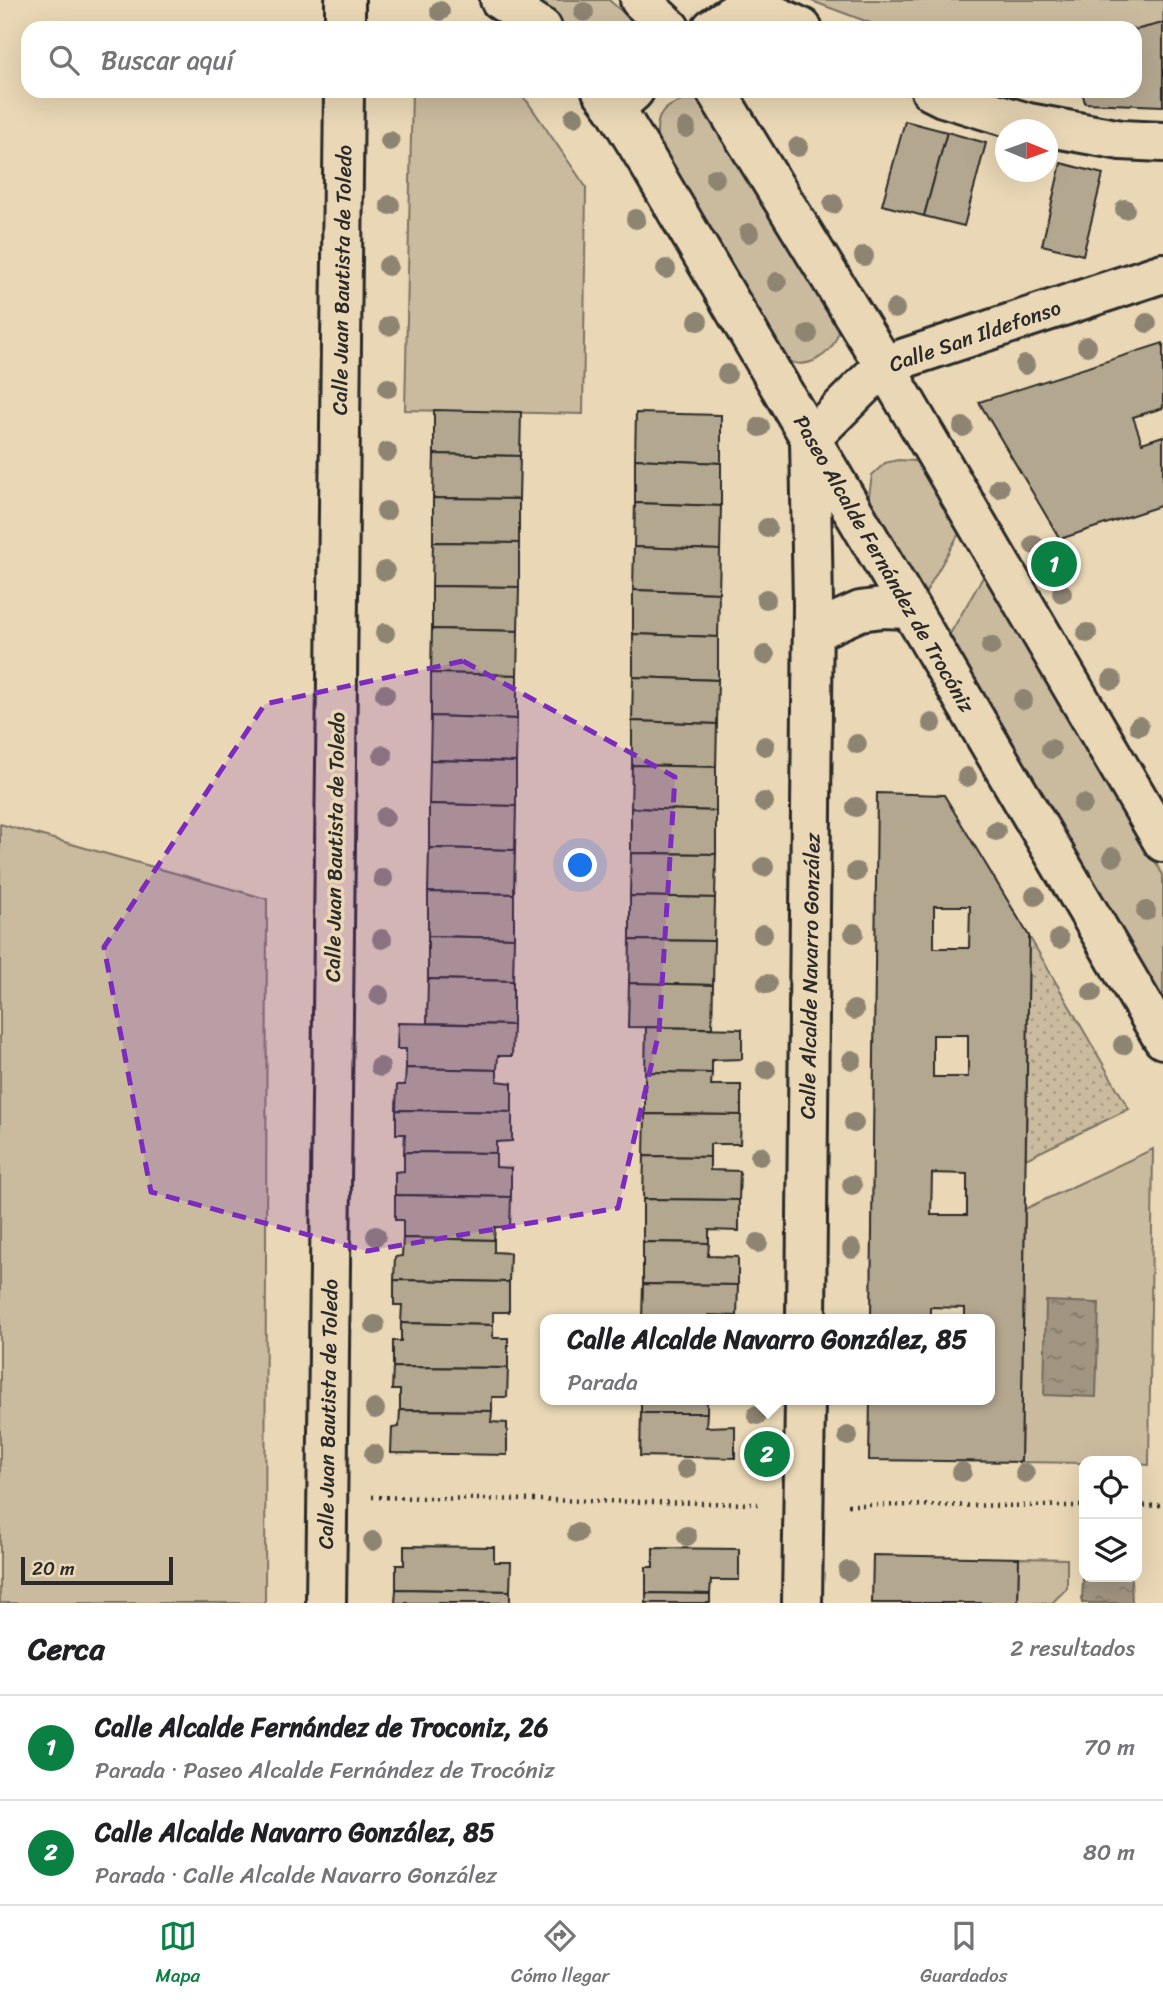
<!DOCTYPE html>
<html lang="es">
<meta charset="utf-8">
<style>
body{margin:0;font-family:Sriracha,sans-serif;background:#f2f2f2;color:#202124}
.controls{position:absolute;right:21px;bottom:21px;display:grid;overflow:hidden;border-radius:14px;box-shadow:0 7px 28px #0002}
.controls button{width:63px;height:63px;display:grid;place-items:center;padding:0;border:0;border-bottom:2px solid #e0e0e0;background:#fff;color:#202124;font:35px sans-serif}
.compass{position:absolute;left:995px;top:119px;width:63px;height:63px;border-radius:50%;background:#fff;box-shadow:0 7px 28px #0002;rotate:91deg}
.scale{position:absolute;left:21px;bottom:18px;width:152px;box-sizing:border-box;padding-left:7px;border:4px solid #2b2b2b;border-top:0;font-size:19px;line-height:24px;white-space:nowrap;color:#2b2b2b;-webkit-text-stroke:5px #e9d7b5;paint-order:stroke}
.you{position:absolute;left:581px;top:866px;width:24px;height:24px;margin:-18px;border:5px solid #fff;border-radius:50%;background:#1a73e8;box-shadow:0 0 0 10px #1a73e833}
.badge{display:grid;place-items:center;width:46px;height:46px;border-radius:50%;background:#0b8043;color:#fff;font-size:23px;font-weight:700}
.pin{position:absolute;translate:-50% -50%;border:4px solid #fff;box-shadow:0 2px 7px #0006}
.popup{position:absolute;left:540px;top:1314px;width:455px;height:91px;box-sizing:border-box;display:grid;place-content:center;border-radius:14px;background:#fff;filter:drop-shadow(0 2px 5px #0005);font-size:23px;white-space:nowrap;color:#757577}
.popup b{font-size:26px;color:#202124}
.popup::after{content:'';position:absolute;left:50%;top:100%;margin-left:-14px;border:14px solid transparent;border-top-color:#fff}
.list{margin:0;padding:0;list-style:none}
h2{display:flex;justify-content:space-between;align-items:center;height:91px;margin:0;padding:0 28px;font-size:30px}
h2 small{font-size:23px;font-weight:400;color:#757577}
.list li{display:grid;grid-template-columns:46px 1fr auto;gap:21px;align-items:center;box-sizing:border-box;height:105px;padding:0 28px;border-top:2px solid #e0e0e0}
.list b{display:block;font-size:26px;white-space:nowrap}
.list p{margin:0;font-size:23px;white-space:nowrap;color:#757577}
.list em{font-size:23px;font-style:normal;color:#757577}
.icon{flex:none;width:38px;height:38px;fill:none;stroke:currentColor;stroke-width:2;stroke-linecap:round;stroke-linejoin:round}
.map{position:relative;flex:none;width:1163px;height:1603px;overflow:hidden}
.search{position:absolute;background:#fff;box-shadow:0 7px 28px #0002;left:21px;right:21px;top:21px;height:77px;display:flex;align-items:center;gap:18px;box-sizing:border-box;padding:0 24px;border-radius:21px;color:#757577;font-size:26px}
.sheet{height:301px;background:#fff}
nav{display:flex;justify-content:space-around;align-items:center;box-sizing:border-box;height:98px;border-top:2px solid #e0e0e0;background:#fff;font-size:19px;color:#757577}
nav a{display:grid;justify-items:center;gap:4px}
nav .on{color:#0b8043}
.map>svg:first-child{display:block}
</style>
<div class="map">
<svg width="1163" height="1603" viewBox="0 0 1163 1603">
<defs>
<pattern id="park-dots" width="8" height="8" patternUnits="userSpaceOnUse" patternTransform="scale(1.75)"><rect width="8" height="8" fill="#cabb9f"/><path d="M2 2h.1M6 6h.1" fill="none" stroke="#a49882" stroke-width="1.8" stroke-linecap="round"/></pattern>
<pattern id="water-ripples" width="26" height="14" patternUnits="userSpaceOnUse" patternTransform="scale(1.75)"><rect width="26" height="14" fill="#a19581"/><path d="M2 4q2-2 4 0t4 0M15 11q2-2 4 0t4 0" fill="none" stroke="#837a6a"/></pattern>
</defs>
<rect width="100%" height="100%" fill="#e9d7b5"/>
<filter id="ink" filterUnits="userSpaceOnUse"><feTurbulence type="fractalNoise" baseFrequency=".0143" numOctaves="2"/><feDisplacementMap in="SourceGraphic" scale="14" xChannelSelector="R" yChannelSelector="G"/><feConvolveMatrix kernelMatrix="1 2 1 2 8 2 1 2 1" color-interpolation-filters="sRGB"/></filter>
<g filter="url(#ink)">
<g fill="#cabb9f" stroke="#7a7365" stroke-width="2">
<path d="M529,0H609L636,24L638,28H565Z"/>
<path d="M809,0H1163V23L1135,30V28H884Z"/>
<path d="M412,91H515L527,101L586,187L583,414L405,410Z"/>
<path d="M686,100H699L712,108L835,314C837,321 839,330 837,336C831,355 806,371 787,360C783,357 779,352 775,349L660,151C653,124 656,107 686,100Z"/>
<path d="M898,460L915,461L927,474L961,530L923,597L868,503L872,475L885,463Z"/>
<path d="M986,572L1163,875V1006L947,639Z"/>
<path d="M0,824L267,899L265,1603H0Z"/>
<path d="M1153,1149L1149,1465L1137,1464V1461H1084V1463L1021,1462L1025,1209Z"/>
<path d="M1019,1558L1067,1559V1588L1052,1603H1018Z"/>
</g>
<path fill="url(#park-dots)" stroke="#7a7365" stroke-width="2" d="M1029,936L1129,1109L1026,1159Z"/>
<g fill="url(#water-ripples)" stroke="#726b5f" stroke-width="2">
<path d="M1046,1301L1099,1303L1096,1397L1044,1395Z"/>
<path d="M1131,1577L1132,1603H1082L1083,1578Z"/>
</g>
<g fill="#b4a78f" stroke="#2b2b2b" stroke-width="2" fill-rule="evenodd">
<path d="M1163,23V106L1085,103L1082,91H1135V30Z"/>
<path d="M905,121L947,132L924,216L882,205Z"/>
<path d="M947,132L986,143L964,226L924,216Z"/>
<path d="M1061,163L1103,174L1083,255L1042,245Z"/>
<path d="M1163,343V408L1133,417L1142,443L1163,436V505L1060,539L979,402Z"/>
<path d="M434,410L521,412L520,456L434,454Z"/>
<path d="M636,413L721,415V463L635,459Z"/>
<path d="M434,454L520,456L519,499L433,498Z"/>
<path d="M635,459L721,463V506L635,503Z"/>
<path d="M433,498L519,499V543L433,542Z"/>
<path d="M635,503L721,506L720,550L634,547Z"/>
<path d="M433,542L519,543V587L432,586Z"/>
<path d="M634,547L720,550L719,593L633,590Z"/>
<path d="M432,586L519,587L518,631L432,629Z"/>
<path d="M633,590L719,593L718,637L633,634Z"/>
<path d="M432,629L518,631L517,675L431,673Z"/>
<path d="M633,634L718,637V680L633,677Z"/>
<path d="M431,673L517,675V719L431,716Z"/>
<path d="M633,677L718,680L717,724L632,721Z"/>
<path d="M431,716L517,719L516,762L430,760Z"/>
<path d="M632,721L717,724L716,767L632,765Z"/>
<path d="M430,760L516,762V806L429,804Z"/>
<path d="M632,765L716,767V811L631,808Z"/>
<path d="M877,793L944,795L1029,936L1021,1462L869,1460L870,1400H989V1319H965V1308L930,1307V1319H871ZM934,906H970L969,948H934ZM933,1035H968V1077H933ZM932,1173L967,1174V1215H931Z"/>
<path d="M429,804L516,806L515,850L429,848Z"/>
<path d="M631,808L716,811V854L631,853Z"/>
<path d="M429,848L515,850L514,894L428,892Z"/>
<path d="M631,853L716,854L715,898L630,896Z"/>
<path d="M428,892L514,894V938L428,936Z"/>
<path d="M630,896L715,898L714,941L630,940Z"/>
<path d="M428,936L514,938L513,981L428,979Z"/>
<path d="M630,940L714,941L713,985L629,983Z"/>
<path d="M428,979L513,981V1025L427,1023Z"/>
<path d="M629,983L713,985L712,1028L628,1027Z"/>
<path d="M398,1023L513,1025L512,1056H498L497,1070L406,1068V1049H397Z"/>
<path d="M646,1027L742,1029V1059L712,1060V1073L645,1072Z"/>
<path d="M406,1068L497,1070V1081L512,1083V1112L396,1110L397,1085H405Z"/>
<path d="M645,1072L712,1073L711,1085H741V1115L645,1114Z"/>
<path d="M396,1110L512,1112V1141L496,1142V1153L404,1152L405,1134H396Z"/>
<path d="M645,1114L741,1115L740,1144H710V1157L644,1156Z"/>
<path d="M404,1152L496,1153V1167L511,1168V1197L395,1195V1172L404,1171Z"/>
<path d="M644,1156L710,1157V1170L740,1171L739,1200L643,1199Z"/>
<path d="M395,1195L511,1197L510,1227H495L494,1240L403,1238V1220H395Z"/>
<path d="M643,1199L739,1200V1231L709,1230V1243L643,1242Z"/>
<path d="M403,1238L494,1240V1252L510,1253L509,1282L394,1280L395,1257L402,1256Z"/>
<path d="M643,1242L709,1243L708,1256L738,1257V1285L643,1284Z"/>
<path d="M394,1280L509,1282V1312H493V1325L401,1323L402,1305H394Z"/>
<path d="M643,1284L738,1285L737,1316L708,1315V1319H642Z"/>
<path d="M401,1323L493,1325V1338H508V1368L393,1367V1341H401Z"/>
<path d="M393,1367L508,1368L507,1397H492V1411L400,1410V1390H392Z"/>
<rect x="641" y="1400" width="66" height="13"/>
<path d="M400,1410L492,1411L491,1422L507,1423V1455L391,1453L392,1428L399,1427Z"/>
<path d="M641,1413H707L706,1427L735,1426V1458L640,1456Z"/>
<path d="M404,1546L494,1547V1562H511L510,1591L396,1589V1565H404Z"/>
<path d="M653,1548L739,1549V1580H711L710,1594L646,1593V1567H653Z"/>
<path d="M873,1555L1019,1558L1018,1603H872Z"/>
<path d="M396,1589L510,1591V1603H395Z"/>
<path d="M646,1593L710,1594V1603H646Z"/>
</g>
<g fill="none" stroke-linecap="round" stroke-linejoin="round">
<defs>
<g id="street">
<path d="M742,0L802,28"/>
<path d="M345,28V0"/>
<path d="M712,28L730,16L761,8"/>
<path d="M931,91L943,97L1028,123L1121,140L1163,142"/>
<path d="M615,108L634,91"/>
<path d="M813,632L860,611L882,608L910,609"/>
<path d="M806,1319L813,605L810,439L884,365L1163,273"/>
<path d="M326,1603L344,91"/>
<path d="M802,1603L805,1400"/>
</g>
<g id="secondary">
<path d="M500,0L542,28"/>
<path d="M640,0L670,28"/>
<path d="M602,91L615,108L648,162L1163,1039"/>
<path d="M716,91L884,365L1163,842"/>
</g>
</defs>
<use href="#street" stroke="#2b2b2b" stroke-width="44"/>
<use href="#secondary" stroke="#2b2b2b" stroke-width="44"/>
<g stroke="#2b2b2b" stroke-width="4.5" stroke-dasharray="2 5" stroke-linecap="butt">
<path d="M372,1497L758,1504"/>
<path d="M848,1505L1084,1506"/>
<path d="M1137,1506L1163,1505"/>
</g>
<use href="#street" stroke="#e9d7b5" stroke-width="38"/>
<use href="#secondary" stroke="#e9d7b5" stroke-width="38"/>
</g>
<g fill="#8e8472">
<circle cx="440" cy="11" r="10"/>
<circle cx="584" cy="12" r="10"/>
<circle cx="574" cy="117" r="10"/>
<circle cx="686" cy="128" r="10"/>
<circle cx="390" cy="141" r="10"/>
<circle cx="798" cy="147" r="10"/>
<circle cx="715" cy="178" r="10"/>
<circle cx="833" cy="204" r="10"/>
<circle cx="390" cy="205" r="10"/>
<circle cx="1125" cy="209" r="10"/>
<circle cx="636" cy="219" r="10"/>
<circle cx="749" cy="233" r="10"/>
<circle cx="864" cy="256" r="10"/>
<circle cx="388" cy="266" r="10"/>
<circle cx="666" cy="269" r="10"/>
<circle cx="777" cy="282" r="10"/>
<circle cx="895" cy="309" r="10"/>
<circle cx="698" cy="321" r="10"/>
<circle cx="1147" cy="323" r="10"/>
<circle cx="389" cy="326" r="10"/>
<circle cx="808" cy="334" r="10"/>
<circle cx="1087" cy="346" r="10"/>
<circle cx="1025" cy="365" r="10"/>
<circle cx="727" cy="374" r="10"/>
<circle cx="388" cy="388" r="10"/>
<circle cx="760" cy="427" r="10"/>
<circle cx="963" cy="427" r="10"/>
<circle cx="387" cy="452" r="10"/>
<circle cx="999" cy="488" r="10"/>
<circle cx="386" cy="511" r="10"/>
<circle cx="767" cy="528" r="10"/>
<circle cx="1034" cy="545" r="10"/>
<circle cx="385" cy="571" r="10"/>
<circle cx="1062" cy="593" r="10"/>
<circle cx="766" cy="599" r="10"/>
<circle cx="385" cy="633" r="10"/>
<circle cx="1087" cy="633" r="10"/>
<circle cx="991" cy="646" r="10"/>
<circle cx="765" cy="655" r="10"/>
<circle cx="1112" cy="680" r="10"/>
<circle cx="385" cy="694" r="10"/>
<circle cx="1023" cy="700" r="10"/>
<circle cx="932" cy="723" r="10"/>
<circle cx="1139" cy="726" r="10"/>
<circle cx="857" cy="744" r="10"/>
<circle cx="765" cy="746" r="10"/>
<circle cx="1051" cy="749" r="10"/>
<circle cx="383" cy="755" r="10"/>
<circle cx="967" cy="777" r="10"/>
<circle cx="764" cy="802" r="10"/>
<circle cx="1083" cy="804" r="10"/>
<circle cx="856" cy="807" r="10"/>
<circle cx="385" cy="817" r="10"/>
<circle cx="996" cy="831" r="10"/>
<circle cx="1113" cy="857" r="10"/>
<circle cx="764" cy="867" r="10"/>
<circle cx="856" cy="872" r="10"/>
<circle cx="383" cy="878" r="10"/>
<circle cx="1035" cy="896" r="10"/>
<circle cx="1146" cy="911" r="10"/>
<circle cx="854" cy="933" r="10"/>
<circle cx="763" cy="934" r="10"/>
<circle cx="382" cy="939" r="10"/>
<circle cx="1059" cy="939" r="10"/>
<circle cx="767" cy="984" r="10"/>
<circle cx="1092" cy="992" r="10"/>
<circle cx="379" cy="995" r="10"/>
<circle cx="854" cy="1010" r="10"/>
<circle cx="1123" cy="1045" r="10"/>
<circle cx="852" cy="1060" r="10"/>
<circle cx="380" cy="1067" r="10"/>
<circle cx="766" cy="1070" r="10"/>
<circle cx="854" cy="1123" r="10"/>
<circle cx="760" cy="1156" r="10"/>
<circle cx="852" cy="1185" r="10"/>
<circle cx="376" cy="1236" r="10"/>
<circle cx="758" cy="1243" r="10"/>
<circle cx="852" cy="1249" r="10"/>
<circle cx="375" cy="1325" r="10"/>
<circle cx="375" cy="1409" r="10"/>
<circle cx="757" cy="1415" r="10"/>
<circle cx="848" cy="1436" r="10"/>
<circle cx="374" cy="1454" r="10"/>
<circle cx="686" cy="1469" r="10"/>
<circle cx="962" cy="1472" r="10"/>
<circle cx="1025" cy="1473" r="10"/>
<circle cx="577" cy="1533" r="10"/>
<circle cx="687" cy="1536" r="10"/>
<circle cx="373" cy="1541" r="10"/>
<circle cx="848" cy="1571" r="10"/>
</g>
</g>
<path fill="#7b2cbf" fill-opacity="0.2" stroke="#7b2cbf" stroke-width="5" stroke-dasharray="14 9" stroke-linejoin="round" d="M463,661L675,777L659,1032L618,1208L367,1251L151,1192L104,947L265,704Z"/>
<g text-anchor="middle" stroke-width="7" stroke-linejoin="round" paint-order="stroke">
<g font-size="21" fill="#2b2b2b" stroke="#e9d7b5">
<text transform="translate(342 280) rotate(-89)" y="7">Calle Juan Bautista de Toledo</text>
<text transform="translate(975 336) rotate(-19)" y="7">Calle San Ildefonso</text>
<text transform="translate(884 564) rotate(60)" y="7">Paseo Alcalde Fernández de Trocóniz</text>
<text transform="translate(335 847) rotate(-89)" y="7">Calle Juan Bautista de Toledo</text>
<text transform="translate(810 976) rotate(-89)" y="7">Calle Alcalde Navarro González</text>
<text transform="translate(328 1414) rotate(-89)" y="7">Calle Juan Bautista de Toledo</text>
</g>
</g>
</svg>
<div class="controls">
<button><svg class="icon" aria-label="locate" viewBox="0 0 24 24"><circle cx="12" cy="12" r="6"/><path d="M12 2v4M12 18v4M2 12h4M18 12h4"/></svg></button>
<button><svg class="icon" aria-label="layers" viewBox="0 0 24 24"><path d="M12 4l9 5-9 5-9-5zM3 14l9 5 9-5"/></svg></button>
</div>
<svg class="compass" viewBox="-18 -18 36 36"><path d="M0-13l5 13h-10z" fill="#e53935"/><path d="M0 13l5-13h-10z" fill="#757577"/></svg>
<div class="scale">20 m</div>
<div class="you"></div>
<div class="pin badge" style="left:1054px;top:564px">1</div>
<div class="pin badge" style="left:767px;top:1454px">2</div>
<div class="popup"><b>Calle Alcalde Navarro González, 85</b>Parada</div>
<div class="search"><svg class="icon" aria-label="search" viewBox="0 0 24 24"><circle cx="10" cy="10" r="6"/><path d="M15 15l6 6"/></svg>Buscar aquí</div>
</div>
<section class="sheet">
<h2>Cerca<small>2 resultados</small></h2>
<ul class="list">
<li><span class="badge">1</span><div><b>Calle Alcalde Fernández de Troconiz, 26</b><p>Parada · Paseo Alcalde Fernández de Trocóniz</p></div><em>70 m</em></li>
<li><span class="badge">2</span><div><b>Calle Alcalde Navarro González, 85</b><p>Parada · Calle Alcalde Navarro González</p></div><em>80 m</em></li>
</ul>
</section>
<nav>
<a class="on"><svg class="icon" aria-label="map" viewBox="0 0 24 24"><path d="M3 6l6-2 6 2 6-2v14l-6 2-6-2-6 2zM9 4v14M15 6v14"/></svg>Mapa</a>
<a><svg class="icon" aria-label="directions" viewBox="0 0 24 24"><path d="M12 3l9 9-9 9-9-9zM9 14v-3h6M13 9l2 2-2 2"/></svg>Cómo llegar</a>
<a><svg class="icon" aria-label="saved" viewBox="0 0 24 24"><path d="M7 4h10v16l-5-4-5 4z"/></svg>Guardados</a>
</nav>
